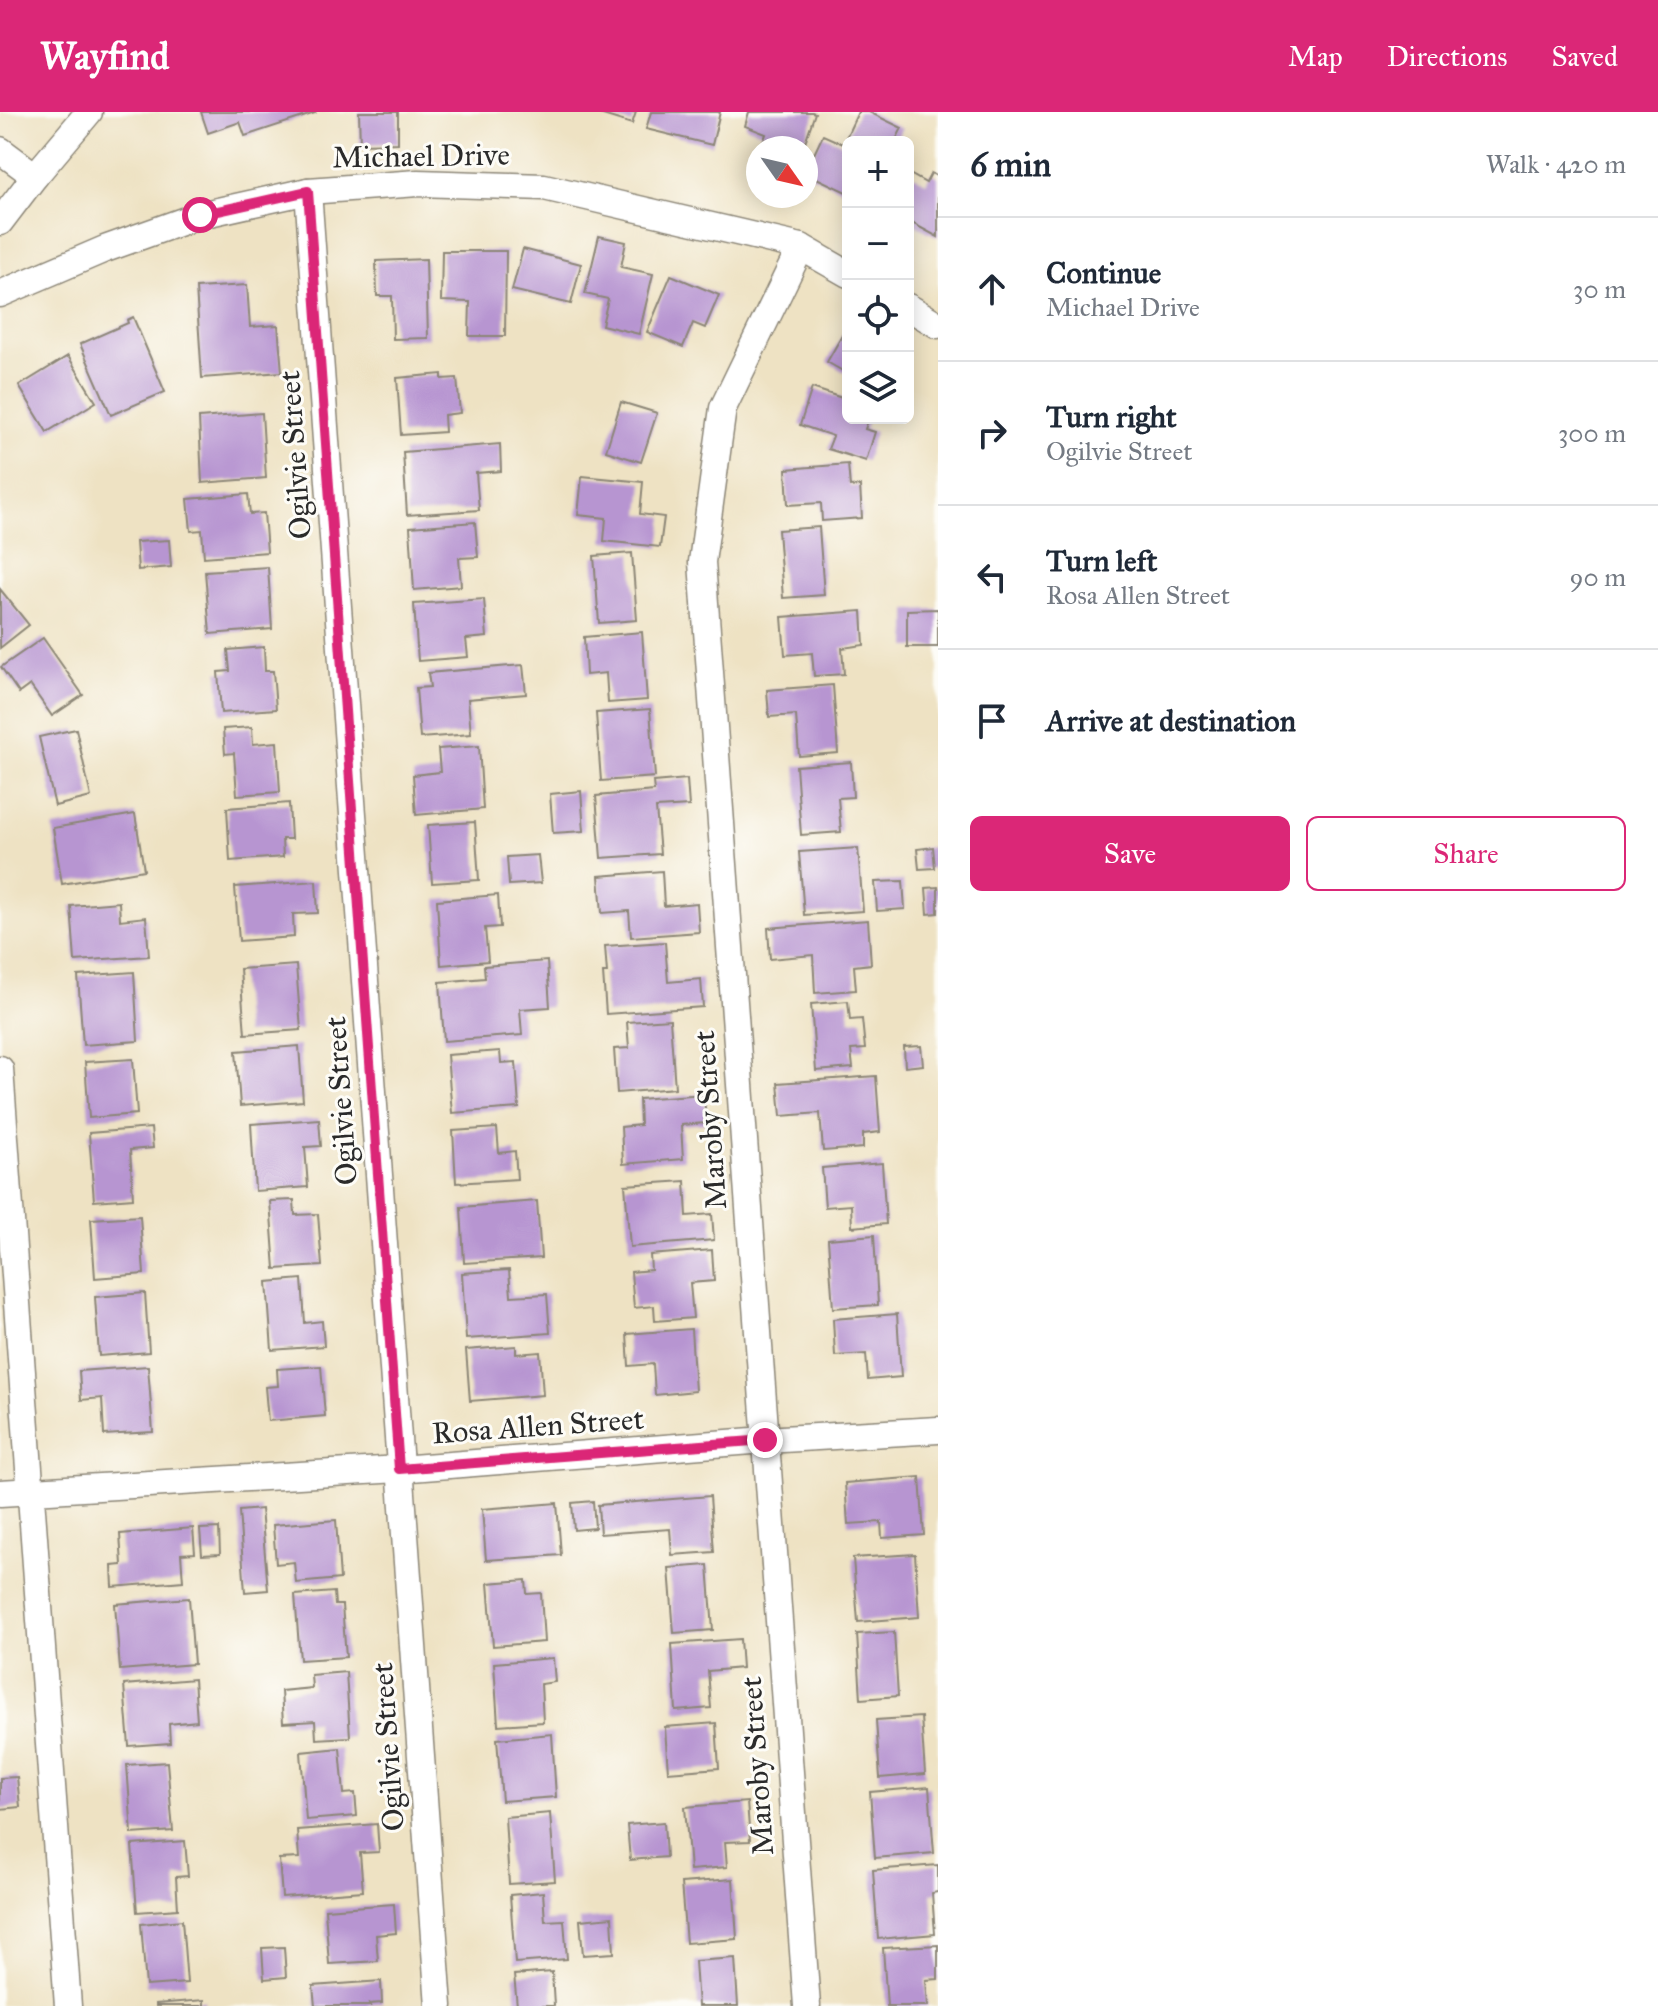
<!DOCTYPE html>
<meta charset="utf-8">
<style>
body{margin:0;font-family:"IM FELL Great Primer",serif;background:#f2f2f3;color:#1f2937}
.controls{position:absolute;right:24px;top:24px;display:grid;overflow:hidden;border-radius:12px;box-shadow:0 4px 20px #0003}
.controls button{width:72px;height:72px;display:grid;place-items:center;padding:0;border:0;border-bottom:2px solid #e0e1e3;background:#fff;color:#1f2937;font:40px sans-serif}
.compass{position:absolute;left:746px;top:24px;width:72px;height:72px;border-radius:50%;background:#fff;box-shadow:0 4px 20px #0003;rotate:124deg}
.stop{position:absolute;width:24px;height:24px;margin:-18px;border:6px solid #db2777;border-radius:50%;background:#fff}
.stop.end{background:#db2777;border-color:#fff;box-shadow:0 2px 8px #0008}
.list{margin:0;padding:0;list-style:none}
h2{display:flex;justify-content:space-between;align-items:center;height:104px;margin:0;padding:0 32px;font-size:34px}
h2 small{font-size:26px;font-weight:400;color:#747a83}
.list li{display:grid;grid-template-columns:52px 1fr auto;gap:24px;align-items:center;box-sizing:border-box;height:144px;padding:0 32px;border-top:2px solid #e0e1e3}
.list b{display:block;font-size:30px;white-space:nowrap}
.list p{margin:0;font-size:26px;white-space:nowrap;color:#747a83}
.list em{font-size:26px;font-style:normal;color:#747a83}
.actions{display:flex;gap:16px;padding:24px 32px}
.actions a{flex:1;padding:18px 0;border:2px solid #db2777;border-radius:12px;text-align:center;font-size:28px;color:#db2777}
.actions .main{background:#db2777;color:#fff}
.icon{flex:none;width:44px;height:44px;fill:none;stroke:currentColor;stroke-width:2;stroke-linecap:round;stroke-linejoin:round}
.map{position:relative;flex:none;width:938px;height:1894px;overflow:hidden}
header{display:flex;align-items:center;gap:48px;box-sizing:border-box;height:112px;padding:0 40px;background:#db2777;color:#fff}
header strong{font-size:38px}
nav{display:flex;gap:44px;margin-inline-start:auto;font-size:28px}
main{display:flex}
aside{flex:1;background:#fff}
.map>svg:first-child{display:block}
</style>
<header>
<strong>Wayfind</strong>
<nav><a>Map</a><a>Directions</a><a>Saved</a></nav>
</header>
<main>
<div class="map">
<svg width="938" height="1894" viewBox="0 0 938 1894">
<rect width="100%" height="100%" fill="#fdfcf7"/>
<filter id="ink" filterUnits="userSpaceOnUse"><feTurbulence type="fractalNoise" baseFrequency=".0125" numOctaves="2"/><feDisplacementMap in="SourceGraphic" scale="16" xChannelSelector="R" yChannelSelector="G"/><feConvolveMatrix kernelMatrix="1 2 1 2 8 2 1 2 1" color-interpolation-filters="sRGB"/></filter>
<filter id="wash" filterUnits="userSpaceOnUse"><feTurbulence type="fractalNoise" baseFrequency=".006" numOctaves="4" result="noise"/><feDisplacementMap in="SourceGraphic" scale="32" xChannelSelector="R" yChannelSelector="G"/><feGaussianBlur stdDeviation="1.8" result="paint"/><feColorMatrix in="noise" values="0 0 0 0 0 0 0 0 0 0 0 0 0 0 0 0 0 1.4 0 .05"/><feComposite in="paint" operator="in"/></filter>
<g filter="url(#wash)">
<rect width="100%" height="100%" fill="#eee2c3"/>
<g id="blocks">
<g fill="#b795d1">
<path d="M201,0H314L315,1L245,24L240,10L208,21Z"/>
<path d="M359,0H398V31L360,32Z"/>
<path d="M593,0H636L632,12Z"/>
<path d="M651,0H720L712,33L646,17Z"/>
<path d="M749,0H812L815,1L803,36H761L766,22L745,14Z"/>
<path d="M858,0H869L902,16L895,30H848V81L806,61V59L823,23L843,32Z"/>
<path d="M908,61L926,71L931,61L938,65V125L908,109Z"/>
<path d="M599,124L626,130L621,155L653,162L639,222L602,213L608,187L585,182Z"/>
<path d="M523,137L581,152L571,192L512,178Z"/>
<path d="M442,139H506L505,224H469L470,190L441,189Z"/>
<path d="M426,147L428,226L393,227L392,184H377L376,149Z"/>
<path d="M671,163L719,183L705,216L693,211L683,235L647,220Z"/>
<path d="M247,173L250,215L278,213L282,260L202,266L196,176Z"/>
<path d="M133,205L165,280L111,303L80,232L128,211L127,208Z"/>
<path d="M848,213V262L827,250Z"/>
<path d="M68,244L96,290L47,320L19,274Z"/>
<path d="M442,262V267L457,266L460,301L444,303L445,320L401,323L397,266Z"/>
<path d="M812,276L848,288V306H869L865,317L875,320L866,349L828,337L833,324L800,313Z"/>
<path d="M621,290L657,301L641,350L606,339Z"/>
<path d="M262,301L266,366L202,371L199,306Z"/>
<path d="M500,332L501,359L476,361L479,398L407,403L403,340Z"/>
<path d="M848,352L850,375L860,374L862,406L822,409L821,391L788,393L786,357Z"/>
<path d="M582,364L643,370L640,402L664,405L660,435L604,429L606,406L578,403Z"/>
<path d="M248,382L250,402L264,401L267,440L204,445L202,418L191,419L188,387Z"/>
<path d="M475,410L478,445L459,446L461,474L414,478L410,415Z"/>
<path d="M819,415L824,483L783,486L778,418Z"/>
<path d="M169,428L171,455L138,458L136,430Z"/>
<path d="M632,441L637,508L599,511L594,444Z"/>
<path d="M268,455L272,517L210,522L205,459Z"/>
<path d="M0,477L29,513L0,536Z"/>
<path d="M484,487L487,525L466,527L468,545L418,549L414,492Z"/>
<path d="M938,497V535H907V498Z"/>
<path d="M862,499L864,533L842,536L844,562L814,564L812,541L785,543L782,505Z"/>
<path d="M642,520L647,588L608,591L606,561L586,563L584,525Z"/>
<path d="M43,526L83,583L52,604L30,573L19,581L1,555Z"/>
<path d="M264,535L265,559H273L276,597L221,601L218,560L230,559L228,538Z"/>
<path d="M523,553L526,582L468,587L471,622L420,626L416,576L430,575L428,561Z"/>
<path d="M833,573L838,641L799,644L796,603L769,605L767,578Z"/>
<path d="M650,597L655,665L601,669L596,601Z"/>
<path d="M252,615L253,632L277,630L280,680L237,683L234,641L225,642L223,617Z"/>
<path d="M76,617L91,685L55,694L39,625Z"/>
<path d="M479,634L483,697L416,703L413,663L440,660L438,637Z"/>
<path d="M851,650L853,685L838,686L841,720L801,723L796,654Z"/>
<path d="M687,667L689,694L656,696L660,742L601,746L596,684L654,679L653,670Z"/>
<path d="M581,679L584,719L553,721L550,682Z"/>
<path d="M289,691L291,727H282L283,745L230,749L227,696Z"/>
<path d="M135,702L144,758L62,772L53,716Z"/>
<path d="M475,710L479,768L432,771L428,713Z"/>
<path d="M933,735L935,756L919,757L917,737Z"/>
<path d="M858,736L863,799L804,803L799,740Z"/>
<path d="M538,743L541,771L509,773L507,745Z"/>
<path d="M662,759L664,794L697,791L699,820L631,825L629,799L602,801L599,764Z"/>
<path d="M316,769L318,801L293,802L294,825L239,829L235,775Z"/>
<path d="M903,769L905,797L877,799L875,770Z"/>
<path d="M938,775V801L928,802L926,776Z"/>
<path d="M498,783L500,815L485,816L488,849L441,853L437,788Z"/>
<path d="M119,790L120,808L146,805L149,844L75,849L71,794Z"/>
<path d="M868,808L871,852L854,854L856,878L815,881L813,843L770,847L768,816Z"/>
<path d="M665,830L668,870L701,867L703,895L606,902L603,861H607L605,834Z"/>
<path d="M547,849L550,895L520,897L522,923L444,929L440,870L485,866L484,854Z"/>
<path d="M296,853L301,918L245,922L240,857Z"/>
<path d="M134,860L138,929L83,933L78,864Z"/>
<path d="M848,889L850,908L862,907L865,937L851,938L853,956L816,959L811,892Z"/>
<path d="M670,907L675,976L617,981L614,937L629,936L627,910Z"/>
<path d="M299,934L303,989L240,994L236,939Z"/>
<path d="M921,934L923,953L905,955L904,935Z"/>
<path d="M500,939L501,951L516,950L519,996L452,1001L447,943Z"/>
<path d="M133,947L137,1002L89,1006L85,950Z"/>
<path d="M876,964L880,1020L863,1022V1036L823,1039L820,1001L781,1004L778,971Z"/>
<path d="M704,982L706,1011L681,1013L683,1047L623,1052L621,1015L640,1013L639,987Z"/>
<path d="M319,1007L321,1034L305,1035L308,1075L255,1079L251,1012Z"/>
<path d="M151,1016L153,1036L130,1038L133,1086L94,1089L89,1021Z"/>
<path d="M497,1016L499,1041L515,1039L517,1067L456,1071L453,1019Z"/>
<path d="M882,1051L886,1112L852,1115L851,1093L825,1095L822,1056Z"/>
<path d="M685,1069L687,1104L712,1102L714,1128L630,1135L625,1073Z"/>
<path d="M294,1088L295,1103L318,1102L322,1154L275,1157L270,1089Z"/>
<path d="M537,1089L541,1146L464,1151L461,1095Z"/>
<path d="M140,1104L144,1162L95,1166L91,1107Z"/>
<path d="M874,1123L878,1193L833,1196L828,1127Z"/>
<path d="M712,1138L714,1169L690,1171L693,1206L655,1209L654,1194L634,1196L631,1160L651,1158L650,1143Z"/>
<path d="M509,1158L511,1184L547,1182L550,1221L466,1227L462,1161Z"/>
<path d="M302,1167L305,1211L322,1209L324,1234L272,1238L267,1170Z"/>
<path d="M145,1181L149,1240L99,1244L95,1185Z"/>
<path d="M897,1202L901,1265L868,1268L866,1242L835,1244L833,1207Z"/>
<path d="M691,1217L695,1279L655,1283L653,1252L629,1254L627,1222Z"/>
<path d="M516,1234V1242L540,1240L543,1283L470,1289L466,1238Z"/>
<path d="M148,1254L153,1320L104,1323L102,1286L81,1288L79,1259Z"/>
<path d="M321,1254L325,1304L268,1309L265,1275L278,1274L277,1257Z"/>
<path d="M920,1365L924,1423L882,1426L881,1410L848,1412L845,1371Z"/>
<path d="M710,1384L714,1440L672,1443L670,1417L600,1422L598,1393Z"/>
<path d="M593,1389L595,1416L574,1418L572,1391Z"/>
<path d="M557,1391L561,1443L486,1448L482,1397Z"/>
<path d="M261,1397L268,1478L245,1480L239,1399Z"/>
<path d="M336,1408L340,1467L296,1471L294,1450L276,1452L273,1413Z"/>
<path d="M193,1416L195,1441L181,1442L183,1469L113,1475L112,1454L122,1453L120,1422Z"/>
<path d="M219,1416L220,1442L202,1443L200,1417Z"/>
<path d="M915,1442L919,1505L858,1510L853,1446Z"/>
<path d="M708,1453L713,1518L674,1521L669,1456Z"/>
<path d="M526,1468L527,1482L541,1481L544,1530L493,1534L488,1471Z"/>
<path d="M334,1480L335,1493H342L346,1545L300,1548L295,1483Z"/>
<path d="M189,1486L194,1552L120,1558L115,1492Z"/>
<path d="M894,1520L898,1584L861,1587L857,1522Z"/>
<path d="M740,1527L742,1556L708,1559L711,1596L676,1599L672,1532Z"/>
<path d="M553,1546L555,1570L541,1572L543,1610L498,1613L494,1551Z"/>
<path d="M346,1560L350,1625L316,1627L315,1609L283,1611L281,1579L312,1576L311,1563Z"/>
<path d="M194,1567L197,1609L169,1612L170,1631L129,1634L124,1573Z"/>
<path d="M921,1605L925,1662L880,1666L876,1608Z"/>
<path d="M716,1611L719,1656L668,1660L665,1615Z"/>
<path d="M552,1622L556,1685L502,1689L497,1627Z"/>
<path d="M340,1636L344,1682L355,1681L357,1704L306,1708L301,1640Z"/>
<path d="M167,1650L173,1719L132,1722L127,1653Z"/>
<path d="M17,1665L20,1695L0,1697V1666Z"/>
<path d="M929,1675L934,1741L875,1746L870,1680Z"/>
<path d="M747,1690L750,1729L725,1730L727,1755L690,1758L685,1695Z"/>
<path d="M550,1701L555,1769L509,1772L505,1705Z"/>
<path d="M664,1710L666,1745L630,1748L627,1713Z"/>
<path d="M377,1712L379,1740L360,1741L363,1779L282,1785L279,1747L299,1746L297,1718Z"/>
<path d="M185,1729L188,1764L176,1765L178,1797L137,1800L132,1733Z"/>
<path d="M938,1753V1780L932,1781L935,1822L878,1827L873,1758Z"/>
<path d="M733,1767L737,1827L686,1831L681,1771Z"/>
<path d="M543,1780L545,1809L564,1808L567,1847L515,1851L510,1783Z"/>
<path d="M394,1792L396,1821L376,1823L378,1849L329,1852L325,1797Z"/>
<path d="M612,1805L614,1841L583,1843L580,1808Z"/>
<path d="M182,1808L187,1871L146,1874L141,1812Z"/>
<path d="M938,1833V1867L926,1868L928,1894H887L883,1836Z"/>
<path d="M284,1835L286,1865L264,1867L262,1836Z"/>
<path d="M735,1846L738,1894H698L695,1849Z"/>
<path d="M552,1860L554,1894H517L514,1863Z"/>
<path d="M381,1869L382,1891L369,1892L370,1894H315L313,1874Z"/>
<path d="M204,1888V1894H156V1892Z"/>
</g>
</g>
</g>
<g filter="url(#ink)">
<use href="#blocks" fill-opacity="0" stroke="#8c8677" stroke-width="2"/>
<g fill="none" stroke-linecap="round" stroke-linejoin="round">
<defs>
<g id="minor">
<path d="M0,38L35,64"/>
<path d="M308,79L439,1894"/>
<path d="M0,110L35,64L89,0"/>
<path d="M801,135L723,296L702,450L807,1894"/>
<path d="M0,182L105,137L200,103L308,79L418,71L544,75L801,135L848,162"/>
<path d="M908,195L938,213"/>
<path d="M0,957L68,1894"/>
<path d="M0,1381L399,1357L765,1328L938,1318"/>
</g>
</defs>
<use href="#minor" stroke="#8c8677" stroke-width="29"/>
<use href="#minor" stroke="#fff" stroke-width="26"/>
</g>
</g>
<g fill="none" stroke-linecap="round" stroke-linejoin="round" filter="url(#ink)">
<path stroke="#db2777" stroke-width="10" d="M200,103L308,79L399,1357L765,1328"/>
</g>
<g text-anchor="middle" stroke-width="6" stroke-linejoin="round" paint-order="stroke">
<g font-size="30" fill="#2b2b2b" stroke="#fdfcf7">
<text transform="translate(421 44) rotate(-1)" y="10">Michael Drive</text>
<text transform="translate(295 343) rotate(-94)" y="10">Ogilvie Street</text>
<text transform="translate(341 989) rotate(-94)" y="10">Ogilvie Street</text>
<text transform="translate(710 1008) rotate(-94)" y="10">Maroby Street</text>
<text transform="translate(538 1314) rotate(-4)" y="10">Rosa Allen Street</text>
<text transform="translate(388 1635) rotate(-94)" y="10">Ogilvie Street</text>
<text transform="translate(757 1654) rotate(-94)" y="10">Maroby Street</text>
</g>
</g>
</svg>
<div class="controls">
<button>+</button>
<button>−</button>
<button><svg class="icon" aria-label="locate" viewBox="0 0 24 24"><circle cx="12" cy="12" r="6"/><path d="M12 2v4M12 18v4M2 12h4M18 12h4"/></svg></button>
<button><svg class="icon" aria-label="layers" viewBox="0 0 24 24"><path d="M12 4l9 5-9 5-9-5zM3 14l9 5 9-5"/></svg></button>
</div>
<svg class="compass" viewBox="-18 -18 36 36"><path d="M0-13l5 13h-10z" fill="#e53935"/><path d="M0 13l5-13h-10z" fill="#747a83"/></svg>
<div class="stop" style="left:200px;top:103px"></div>
<div class="stop end" style="left:765px;top:1328px"></div>
</div>
<aside>
<h2>6 min<small>Walk · 420 m</small></h2>
<ul class="list">
<li><svg class="icon" aria-label="ahead" viewBox="0 0 24 24"><path d="M12 20V5M6 11l6-6 6 6"/></svg><div><b>Continue</b><p>Michael Drive</p></div><em>30 m</em></li>
<li><svg class="icon" aria-label="right" viewBox="0 0 24 24"><path d="M7 20v-9h11M14 6l5 5-5 5"/></svg><div><b>Turn right</b><p>Ogilvie Street</p></div><em>300 m</em></li>
<li><svg class="icon" aria-label="left" viewBox="0 0 24 24"><path d="M17 20v-9H6M10 6l-5 5 5 5"/></svg><div><b>Turn left</b><p>Rosa Allen Street</p></div><em>90 m</em></li>
<li><svg class="icon" aria-label="arrive" viewBox="0 0 24 24"><path d="M6 21V4h12l-3 4 3 4H6"/></svg><div><b>Arrive at destination</b></div></li>
</ul>
<div class="actions"><a class="main">Save</a><a>Share</a></div>
</aside>
</main>
